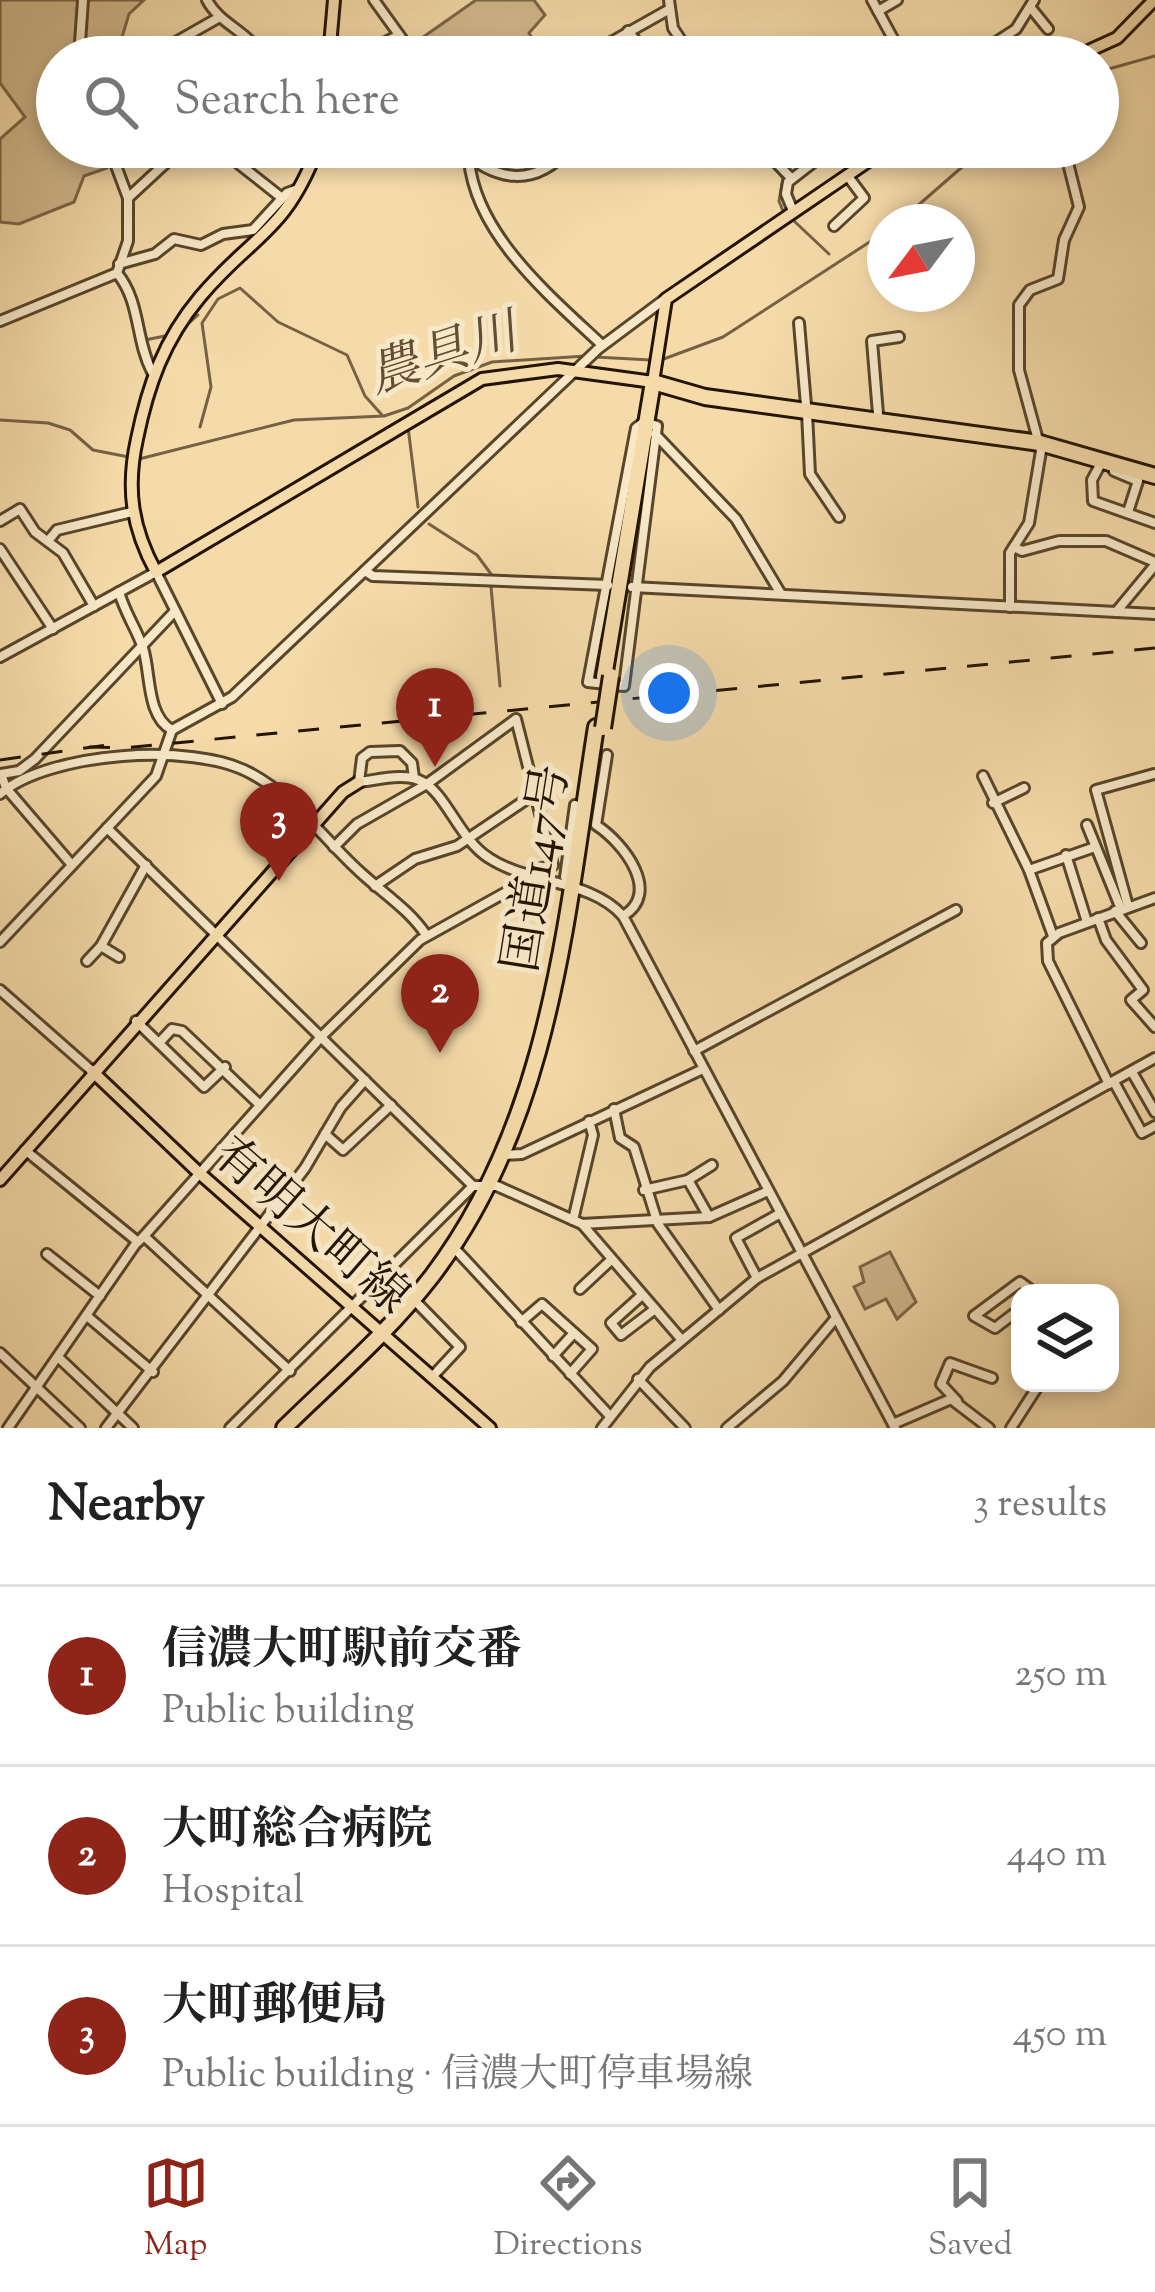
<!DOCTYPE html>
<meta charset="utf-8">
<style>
body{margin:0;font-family:"Sorts Mill Goudy","Noto Serif JP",serif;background:#f6f6f6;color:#222}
.controls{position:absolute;right:36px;bottom:36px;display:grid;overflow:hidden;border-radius:24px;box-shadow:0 6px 18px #0003}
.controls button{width:108px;height:108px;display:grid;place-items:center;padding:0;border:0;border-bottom:3px solid #e0e0e0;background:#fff;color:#222;font:60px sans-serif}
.compass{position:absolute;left:867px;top:204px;width:108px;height:108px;border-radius:50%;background:#fff;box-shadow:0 6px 18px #0003;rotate:238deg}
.you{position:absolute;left:669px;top:693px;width:42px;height:42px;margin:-30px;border:9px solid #fff;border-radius:50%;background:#1a73e8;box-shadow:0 0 0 18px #1a73e833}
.badge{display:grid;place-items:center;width:78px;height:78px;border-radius:50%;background:#8f2418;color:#fff;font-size:39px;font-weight:700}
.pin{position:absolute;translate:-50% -99px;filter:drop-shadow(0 3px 6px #0008)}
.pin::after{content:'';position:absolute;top:63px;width:42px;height:36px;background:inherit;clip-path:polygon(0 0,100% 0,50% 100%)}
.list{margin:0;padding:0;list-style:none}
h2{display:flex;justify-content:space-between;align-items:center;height:156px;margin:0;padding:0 48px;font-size:51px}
h2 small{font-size:39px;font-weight:400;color:#767676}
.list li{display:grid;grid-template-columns:78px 1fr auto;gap:36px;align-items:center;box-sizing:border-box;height:180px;padding:0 48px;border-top:3px solid #e0e0e0}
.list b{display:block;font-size:45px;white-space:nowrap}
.list p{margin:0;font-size:39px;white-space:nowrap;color:#767676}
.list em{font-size:39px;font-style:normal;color:#767676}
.icon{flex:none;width:66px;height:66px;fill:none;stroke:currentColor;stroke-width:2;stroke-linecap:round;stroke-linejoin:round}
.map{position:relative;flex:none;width:1155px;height:1428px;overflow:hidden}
.search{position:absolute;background:#fff;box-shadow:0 6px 18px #0003;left:36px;right:36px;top:36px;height:132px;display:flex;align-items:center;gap:30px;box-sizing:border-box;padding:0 42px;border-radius:66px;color:#767676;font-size:45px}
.sheet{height:696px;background:#fff}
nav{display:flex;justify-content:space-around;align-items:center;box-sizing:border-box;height:168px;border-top:3px solid #e0e0e0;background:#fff;font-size:33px;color:#767676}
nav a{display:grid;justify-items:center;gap:6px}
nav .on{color:#8f2418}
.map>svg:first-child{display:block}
</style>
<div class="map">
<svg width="1155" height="1428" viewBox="0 0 1155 1428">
<rect width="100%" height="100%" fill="#f5dbaa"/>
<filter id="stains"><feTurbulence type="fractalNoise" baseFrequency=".00167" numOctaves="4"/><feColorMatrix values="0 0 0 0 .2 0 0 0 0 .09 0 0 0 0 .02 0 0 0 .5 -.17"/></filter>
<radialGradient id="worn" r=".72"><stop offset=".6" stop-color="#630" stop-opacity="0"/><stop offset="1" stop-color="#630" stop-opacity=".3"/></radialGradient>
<g fill="#d1b98d" stroke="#7a6646" stroke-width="3">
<path d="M0,0H144L129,14L116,57H57V147H121L107,168L84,176L74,202L19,224L0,222V139L25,117L0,83Z"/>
<path d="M476,0H534L545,15L529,33L543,57H423L419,40Z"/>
<path d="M890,1252L916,1302L897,1319L886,1299L865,1309L854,1287L864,1282L860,1267Z"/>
</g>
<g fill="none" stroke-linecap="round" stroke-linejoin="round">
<g stroke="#766243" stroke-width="3">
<path d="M665,0L670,31L687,57"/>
<path d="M1098,72L1155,56"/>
<path d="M765,147V158L783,178L779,201L783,211"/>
<path d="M793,220L829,254"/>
<path d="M899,222L985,147"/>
<path d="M189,323L198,315"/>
<path d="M145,340L165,336L173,327"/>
<path d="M595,357L651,360"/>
<path d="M661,360L723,337L885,232"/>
<path d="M0,420L48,423L70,430L93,450L139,459L294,420L384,416L408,408L454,376L492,362L586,356"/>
<path d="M200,427L211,387L202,323L218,299L240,288L278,322L347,355L365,396L382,415"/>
<path d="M408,427L418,507"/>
<path d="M429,524L477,555L491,574"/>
<path d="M491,587L500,686"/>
</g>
<defs>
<g id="minor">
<path d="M207,0C220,25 249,31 262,57"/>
<path d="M374,0L405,43"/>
<path d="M669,0L673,28L692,57"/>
<path d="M872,0L903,57"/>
<path d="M1031,8L1048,29"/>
<path d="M878,11L897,0"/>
<path d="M628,31L649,57"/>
<path d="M588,55L668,10"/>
<path d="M79,57L83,0"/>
<path d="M167,57V47L218,18"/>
<path d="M357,57L399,35"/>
<path d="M973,57L1016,29L1034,0"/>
<path d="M109,147L128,198"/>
<path d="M226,147L239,164L282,198"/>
<path d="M272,147L279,160"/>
<path d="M457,147C496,182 534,189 571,147"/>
<path d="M675,147H682"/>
<path d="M737,147L769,155L791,178"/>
<path d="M469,160C476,235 550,296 602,345"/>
<path d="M793,211L786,194L788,182L833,147"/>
<path d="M834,226L864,198L847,175"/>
<path d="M119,264L155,254L174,239L201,245L223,234L253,230L287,193L298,189"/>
<path d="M117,273L128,241V198L183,147"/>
<path d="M117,273C141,302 135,339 152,372"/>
<path d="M0,321L117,273"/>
<path d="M799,323L806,405"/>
<path d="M807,413L810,474L839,517"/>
<path d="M878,414L872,341L899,337"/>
<path d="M644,422L636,428L588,682L624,686L657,426L651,424"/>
<path d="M655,434L736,519L781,594"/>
<path d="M1100,465L1092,480L1093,501L1155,523"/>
<path d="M1114,471L1138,481L1128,512"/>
<path d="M0,521L20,509L35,532L63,553L94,606"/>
<path d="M48,541L57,530L132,512"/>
<path d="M1014,547L1022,551L1059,541H1106L1155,562"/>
<path d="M0,549L53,629"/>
<path d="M365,571L373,576L608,585"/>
<path d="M632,587L1155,614"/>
<path d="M119,592C125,613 136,628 143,648C151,673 146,716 172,730"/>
<path d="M1010,607V553L1029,523L1041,451L1019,370V305L1030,290L1058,279L1064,240L1079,207L1064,147"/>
<path d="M1116,612L1155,565"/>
<path d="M0,657L156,572L222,704"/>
<path d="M172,730L232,697L598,349L665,299"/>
<path d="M607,755L596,825C624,843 662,893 623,916"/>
<path d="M983,776L1029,870L1053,936"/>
<path d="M414,778L412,763L400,751L370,752L362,758L359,782C378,780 405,772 423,782C446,794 460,840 489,858C530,885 590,879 623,916L895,1428"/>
<path d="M0,794C49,752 193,742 250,773C294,796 323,838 359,871C380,891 410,910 426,935"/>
<path d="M993,803L1024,788"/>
<path d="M1087,825L1121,909"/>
<path d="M107,828L473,1186"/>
<path d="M1066,855L1087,922"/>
<path d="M72,865L6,788L1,774L19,771L35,759L175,611"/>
<path d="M1029,870L1095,847"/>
<path d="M375,886L415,859L457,846L536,793"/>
<path d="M569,886L565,877L575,805"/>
<path d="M1128,906L1096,790L1154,774"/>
<path d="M1115,911L1141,943"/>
<path d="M1098,918L1106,940L1143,990L1131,1000L1155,1027"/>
<path d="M0,942L156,776L172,730"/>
<path d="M101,946L119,957"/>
<path d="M87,961L101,946L146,865"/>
<path d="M0,990L92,1071"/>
<path d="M136,1021L204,1087L225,1067"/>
<path d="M159,1043L172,1029L182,1031L260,1105"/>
<path d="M694,1051L956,910"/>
<path d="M1132,1072L1155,1112"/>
<path d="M1114,1082L1142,1133L1155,1126"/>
<path d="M1109,1084L1048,961L1047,943L1059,933L1155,898"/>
<path d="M614,1109L620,1138L634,1147L658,1224L719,1310"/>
<path d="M325,1134L343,1150L391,1105"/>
<path d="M25,1150L138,1242L144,1236L290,1371"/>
<path d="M503,1155L522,1154L703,1069"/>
<path d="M688,1180L712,1165"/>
<path d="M644,1190L688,1180L709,1217"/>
<path d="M573,1220L593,1135L589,1121"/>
<path d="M582,1224L681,1339"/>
<path d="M144,1236L321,1037L420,940L517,886L535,870L553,865L516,719L427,784L357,824L334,847"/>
<path d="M458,1252L609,1415"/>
<path d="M47,1254L100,1296"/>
<path d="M387,1268L412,1300"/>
<path d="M757,1278L736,1238L779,1214"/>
<path d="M580,1289L611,1260"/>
<path d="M642,1295L611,1323L621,1335L655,1309"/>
<path d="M419,1305L460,1347L432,1377"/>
<path d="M1020,1309L995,1328L974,1316L1020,1282L1035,1293"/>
<path d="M87,1316L153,1372"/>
<path d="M521,1322L542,1304L592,1349L570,1374"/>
<path d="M0,1353L80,1428"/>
<path d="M553,1356L574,1333"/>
<path d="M58,1357L133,1428"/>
<path d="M638,1379L685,1428"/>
<path d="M957,1401L941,1384L950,1363L992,1378"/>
<path d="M893,1424L951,1399L989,1428"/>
<path d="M8,1428L137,1242"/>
<path d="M106,1428L305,1168L341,1107L365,1080"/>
<path d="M230,1428L473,1186H497L582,1224L709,1217L768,1191"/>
<path d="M602,1428L650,1367L757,1278L1155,1058"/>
<path d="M727,1428L783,1381L835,1319"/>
<path d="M1011,1428L1040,1383"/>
</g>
<g id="major">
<path d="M329,57L334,0"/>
<path d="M1075,57L1117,38L1154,0"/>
<path d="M318,147C285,234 253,234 200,297C164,340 148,385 137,439C126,489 132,528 156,572L482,379L558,369L653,382L666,299L889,147"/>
<path d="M92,1071L197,1171L490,1428"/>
<path d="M0,1180L343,792L359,782"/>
</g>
<g id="highway">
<path d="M653,382L705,397L1040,443L1155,476"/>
<path d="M604,677L653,382"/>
<path d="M284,1428C334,1379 389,1332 432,1276C552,1118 566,917 596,727"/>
</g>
</defs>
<use href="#minor" stroke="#58452a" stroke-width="14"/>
<use href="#major" stroke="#231300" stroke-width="16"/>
<use href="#highway" stroke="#231300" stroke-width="20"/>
<use href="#minor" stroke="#f8e8c8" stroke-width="8"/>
<use href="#major" stroke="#f5dbaa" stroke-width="10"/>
<use href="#highway" stroke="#f5dbaa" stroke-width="14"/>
<g stroke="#231300" stroke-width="3" stroke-dasharray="21 21" stroke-linecap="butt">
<path d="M89,747L123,748L1155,648"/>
<path d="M0,760L107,745"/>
</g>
<defs>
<path id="highway-bridge" d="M603,728L611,676"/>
</defs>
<use href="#highway-bridge" stroke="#231300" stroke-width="20" stroke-linecap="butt"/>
<use href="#highway-bridge" stroke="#f5dbaa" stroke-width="14"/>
</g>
<g text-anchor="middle" stroke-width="10" stroke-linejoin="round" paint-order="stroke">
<g font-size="48" fill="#231300" stroke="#f8e8c8">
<text transform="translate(534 868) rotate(-81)" y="17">国道147号</text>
<text transform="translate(313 1224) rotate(41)" y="17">有明大町線</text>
</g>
<g font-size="51" font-style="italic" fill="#624e32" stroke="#f8e8c8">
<text transform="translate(442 352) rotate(-18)" y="18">農具川</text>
</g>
</g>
<rect width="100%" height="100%" filter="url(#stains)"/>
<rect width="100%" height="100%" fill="url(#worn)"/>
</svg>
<div class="controls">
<button><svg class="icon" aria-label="layers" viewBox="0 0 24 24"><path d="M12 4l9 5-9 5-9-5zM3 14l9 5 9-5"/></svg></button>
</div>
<svg class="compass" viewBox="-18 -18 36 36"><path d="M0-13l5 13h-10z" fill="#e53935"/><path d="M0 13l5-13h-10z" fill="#767676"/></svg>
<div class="you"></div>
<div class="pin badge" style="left:435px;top:767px">1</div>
<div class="pin badge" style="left:440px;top:1053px">2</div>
<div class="pin badge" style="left:279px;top:881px">3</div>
<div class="search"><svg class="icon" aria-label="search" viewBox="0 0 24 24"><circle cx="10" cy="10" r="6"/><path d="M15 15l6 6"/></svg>Search here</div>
</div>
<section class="sheet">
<h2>Nearby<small>3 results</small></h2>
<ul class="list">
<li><span class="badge">1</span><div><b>信濃大町駅前交番</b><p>Public building</p></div><em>250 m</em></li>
<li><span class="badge">2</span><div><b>大町総合病院</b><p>Hospital</p></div><em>440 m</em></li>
<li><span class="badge">3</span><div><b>大町郵便局</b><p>Public building · 信濃大町停車場線</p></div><em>450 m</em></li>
</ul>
</section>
<nav>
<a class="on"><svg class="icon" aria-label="map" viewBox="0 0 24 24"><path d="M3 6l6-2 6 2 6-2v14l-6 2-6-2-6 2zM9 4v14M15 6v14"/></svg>Map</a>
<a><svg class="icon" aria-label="directions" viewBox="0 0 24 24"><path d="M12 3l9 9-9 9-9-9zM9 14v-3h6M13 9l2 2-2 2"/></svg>Directions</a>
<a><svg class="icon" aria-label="saved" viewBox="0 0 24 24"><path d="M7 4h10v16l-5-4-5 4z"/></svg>Saved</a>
</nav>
